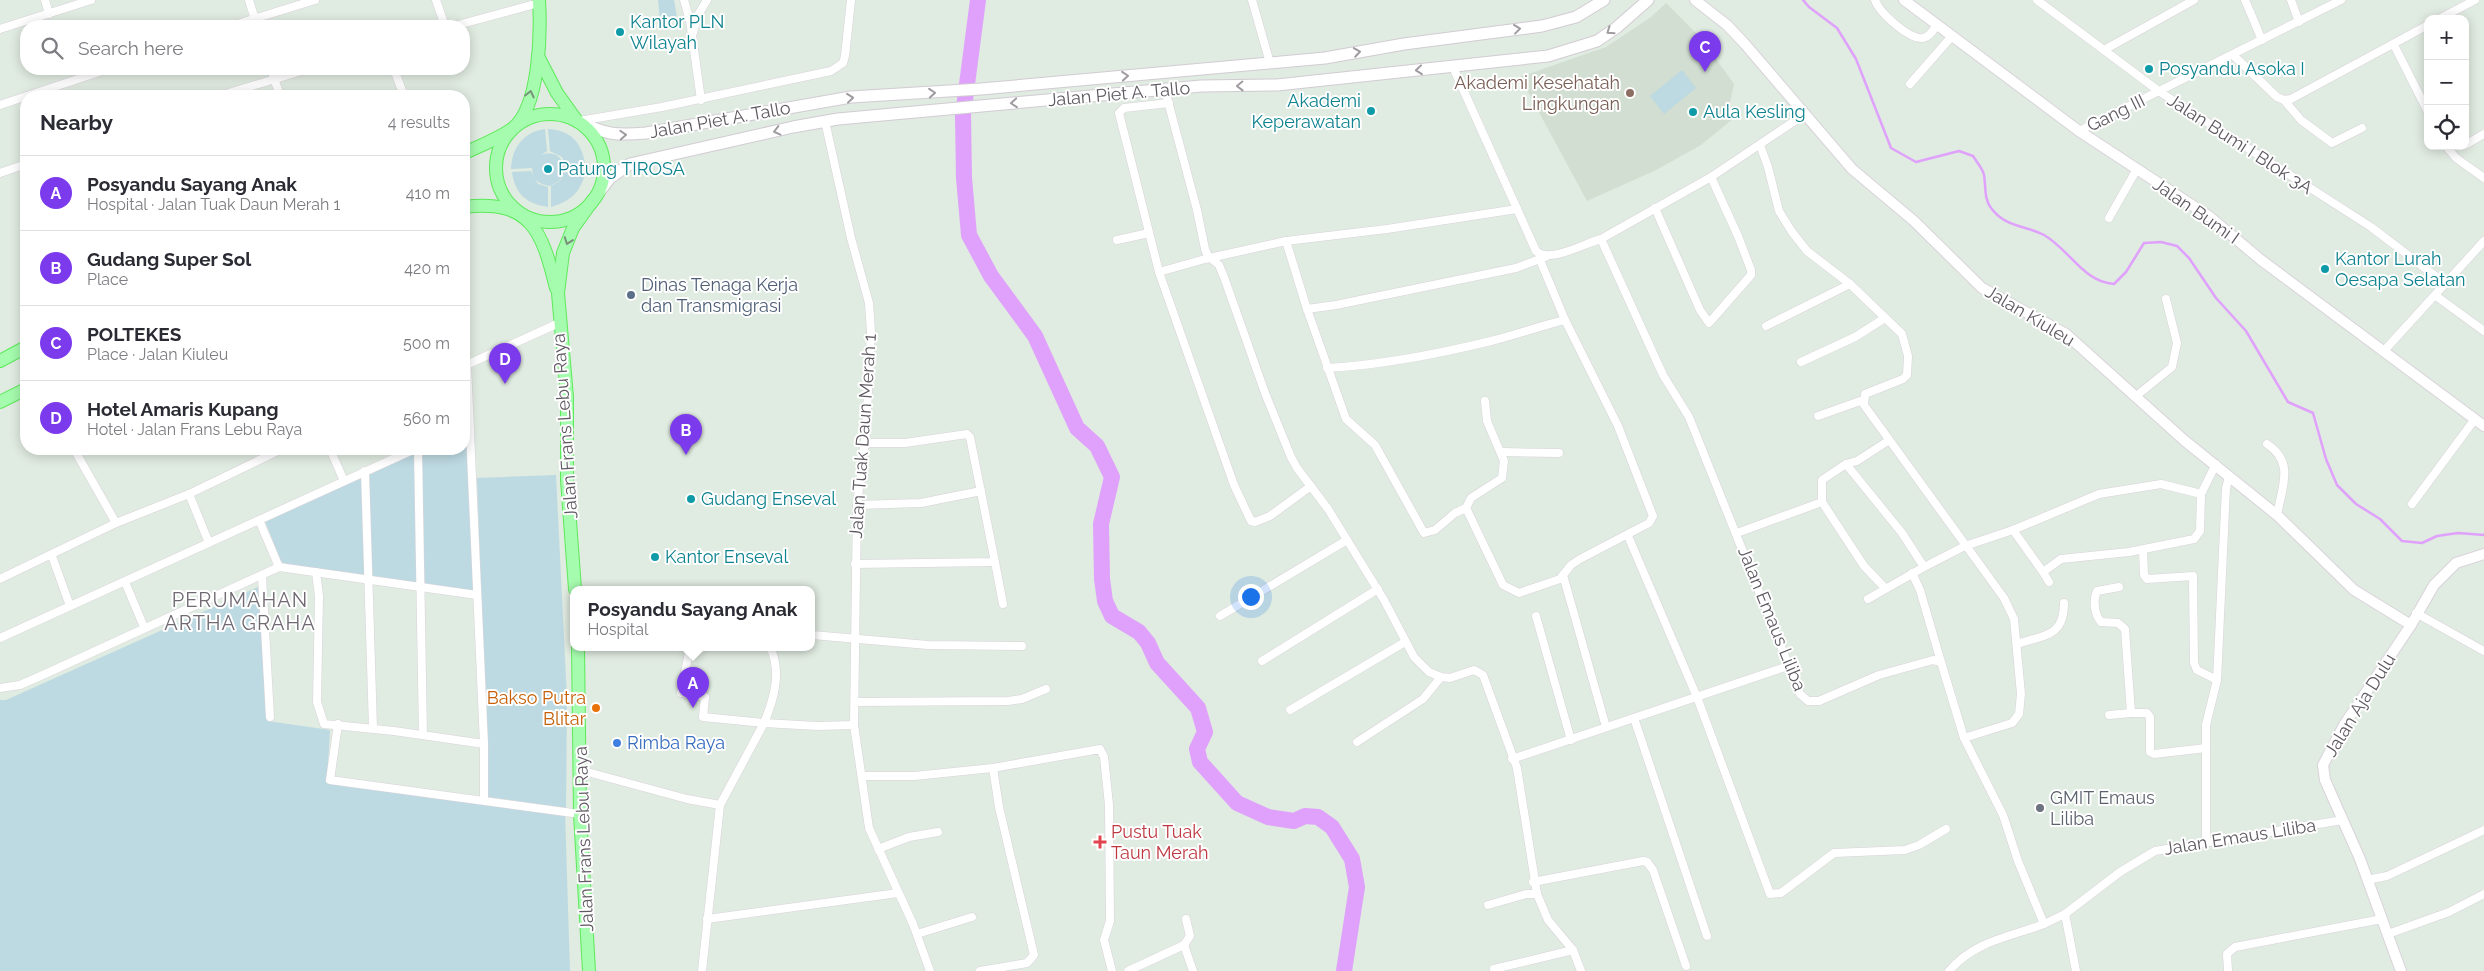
<!DOCTYPE html>
<meta charset="utf-8">
<style>
body{margin:0;font-family:Raleway,sans-serif;background:#f2f2f3;color:#2b2b33}
.controls{position:absolute;right:15px;top:15px;display:grid;overflow:hidden;border-radius:10px;box-shadow:0 2px 12px #0003}
.controls button{width:45px;height:45px;display:grid;place-items:center;padding:0;border:0;border-bottom:1px solid #e1e1e2;background:#fff;color:#2b2b33;font:25px sans-serif}
.you{position:absolute;left:1250px;top:596px;width:18px;height:18px;margin:-12px;border:4px solid #fff;border-radius:50%;background:#1a73e8;box-shadow:0 0 0 8px #1a73e833}
.badge{display:grid;place-items:center;width:32px;height:32px;border-radius:50%;background:#7c3aed;color:#fff;font-size:16px;font-weight:700}
.pin{position:absolute;translate:-50% -41px;filter:drop-shadow(0 1px 2px #0008)}
.pin::after{content:'';position:absolute;top:26px;width:18px;height:15px;background:inherit;clip-path:polygon(0 0,100% 0,50% 100%)}
.popup{position:absolute;left:570px;top:586px;width:245px;height:65px;box-sizing:border-box;display:grid;place-content:center;border-radius:10px;background:#fff;filter:drop-shadow(0 1px 4px #0005);font-size:16px;white-space:nowrap;color:#7c7c81}
.popup b{font-size:19px;color:#2b2b33}
.popup::after{content:'';position:absolute;left:50%;top:100%;margin-left:-10px;border:10px solid transparent;border-top-color:#fff}
.list{margin:0;padding:0;list-style:none}
h2{display:flex;justify-content:space-between;align-items:center;height:65px;margin:0;padding:0 20px;font-size:21px}
h2 small{font-size:16px;font-weight:400;color:#7c7c81}
.list li{display:grid;grid-template-columns:32px 1fr auto;gap:15px;align-items:center;box-sizing:border-box;height:75px;padding:0 20px;border-top:1px solid #e1e1e2}
.list b{display:block;font-size:19px;white-space:nowrap}
.list p{margin:0;font-size:16px;white-space:nowrap;color:#7c7c81}
.list em{font-size:16px;font-style:normal;color:#7c7c81}
.icon{flex:none;width:28px;height:28px;fill:none;stroke:currentColor;stroke-width:2;stroke-linecap:round;stroke-linejoin:round}
.map{position:relative;flex:none;width:2484px;height:971px;overflow:hidden}
.search{position:absolute;background:#fff;box-shadow:0 2px 12px #0003;left:20px;top:20px;width:450px;height:55px;display:flex;align-items:center;gap:12px;box-sizing:border-box;padding:0 18px;border-radius:20px;color:#7c7c81;font-size:19px}
.panel{position:absolute;background:#fff;box-shadow:0 2px 12px #0003;left:20px;top:90px;width:450px;height:365px;border-radius:20px}
.map>svg:first-child{display:block}
</style>
<div class="map">
<svg width="2484" height="971" viewBox="0 0 2484 971">
<rect width="100%" height="100%" fill="#e0ebe1"/>
<path fill="#d1ded1" d="M1666,3L1701,38L1734,84L1730,102L1734,118L1701,145L1656,170L1587,201L1520,77L1606,47L1651,17Z"/>
<g fill="#bdd9e2">
<path d="M658,0H674L677,17L660,20Z"/>
<path d="M1682,70L1696,88L1664,114L1650,96Z"/>
<path d="M545,129L547,151L541,155C556,150 564,158 565,173L560,180L550,186C538,184 533,180 532,168L511,169C512,148 523,132 545,129Z"/>
<path d="M548,129C570,130 582,142 585,164L566,166L562,157L550,151Z"/>
<path d="M586,167C583,190 572,201 551,207V186L561,180L567,168Z"/>
<path d="M531,171L538,184L548,187V207C527,204 515,194 512,172Z"/>
<path d="M466,429L474,591L282,564L265,521L424,449H464V430Z"/>
<path d="M556,475L567,699L566,808L488,797L477,478Z"/>
<path d="M258,587L267,721L330,730L327,782L565,813L570,971H0V700H6Z"/>
</g>
<g fill="none" stroke-linecap="round" stroke-linejoin="round">
<path stroke="#dfa1fb" stroke-width="2.5" d="M1803,0L1809,7L1837,28L1856,59L1891,148L1916,162L1959,151L1973,156C1976,161 1983,169 1984,175C1986,187 1984,199 1991,208C2006,228 2025,225 2044,235C2069,249 2083,282 2114,284L2126,272L2144,243L2161,242L2177,246L2189,258L2216,298L2246,331L2288,402L2313,413L2326,459L2337,485L2356,504L2380,519L2402,541L2422,543L2437,536L2458,533L2484,535"/>
<path stroke="#dfa1fb" stroke-width="16" d="M978,0L963,115L964,178L969,235L991,276L1035,336L1077,428L1097,446L1112,477L1101,524L1102,579L1105,601L1112,616L1139,632L1148,643L1157,663L1198,708L1205,732L1197,749L1200,762L1237,803L1268,817L1294,821L1305,816L1318,817L1332,827L1352,859L1357,887L1344,971"/>
<defs>
<g id="minor">
<path d="M45,0L49,14"/>
<path d="M249,0L257,26"/>
<path d="M436,0L445,26"/>
<path d="M684,0L690,21L701,100"/>
<path d="M1252,0L1270,63"/>
<path d="M1875,0C1879,12 1909,40 1923,38C1930,37 1933,30 1937,25"/>
<path d="M2037,0L2160,92L2371,227L2446,284"/>
<path d="M2245,0L2262,40"/>
<path d="M2291,0L2299,22"/>
<path d="M2439,19L2475,0"/>
<path d="M231,26L315,0"/>
<path d="M454,26L539,3"/>
<path d="M0,29L91,0"/>
<path d="M693,33L698,15L707,0"/>
<path d="M2394,45L2428,112"/>
<path d="M2104,50L2194,0"/>
<path d="M2233,55L2277,97L2284,100L2291,99L2428,25"/>
<path d="M1453,67L1536,251C1549,264 1585,243 1601,239L1663,375L1689,417L1800,694L1808,701H1819L1879,675L1933,660L1941,662L1964,738L2003,815L2018,861L2044,924L2065,914L2120,872L2155,851L2343,820"/>
<path d="M271,69L280,96"/>
<path d="M394,69L404,96"/>
<path d="M1910,84L1952,36"/>
<path d="M1165,90L1197,210L1205,249L1208,256L1219,265L1224,277L1265,393L1291,457L1297,468L1328,509L1384,600L1414,657L1429,672L1441,677L1450,678L1474,670L1483,675L1517,768L1537,894L1548,920L1573,950L1581,971"/>
<path d="M219,96L308,69"/>
<path d="M2284,100L2301,120L2332,143L2362,128"/>
<path d="M1169,103L1124,108L1119,113L1159,272L1234,485L1251,521L1255,522L1270,516L1311,486"/>
<path d="M0,105L108,69"/>
<path d="M579,121L662,107L831,71L843,63L845,56L851,0"/>
<path d="M825,121L851,238L869,303L871,332L866,432L857,505L854,725L869,828L913,924L930,971"/>
<path d="M2079,131L2341,0"/>
<path d="M1760,145L1768,167L1779,211L1792,232L1807,251L1850,284L1902,334L1908,356L1907,375L1903,379L1865,394L1864,405L2004,598L2014,619L2021,694L2019,714L2012,723L1964,738"/>
<path d="M2465,145L2484,134"/>
<path d="M2446,146L2456,158L2484,178"/>
<path d="M0,173L26,164"/>
<path d="M1655,208L1700,310L1709,323L1751,275V270L1738,236L1711,177"/>
<path d="M2109,218L2137,169"/>
<path d="M1601,239L1711,177L1805,114"/>
<path d="M1117,240L1149,233"/>
<path d="M1286,241L1307,309L1346,419L1375,445L1424,533L1435,530L1455,513L1466,508L1471,498L1502,478L1504,461L1487,421L1485,401"/>
<path d="M1540,260L1565,320L1618,426L1653,516L1649,523L1580,559L1571,565L1563,575L1606,727"/>
<path d="M1159,272L1205,259L1286,241L1387,229L1517,209"/>
<path d="M2436,296L2484,331"/>
<path d="M1307,309L1336,305L1516,268L1545,257"/>
<path d="M1766,326L1850,284"/>
<path d="M2383,352L2484,241"/>
<path d="M1801,362L1855,337L1885,318"/>
<path d="M467,365L484,744V800"/>
<path d="M464,366L559,323"/>
<path d="M1327,368C1382,365 1438,354 1491,341C1515,335 1540,326 1565,320"/>
<path d="M2135,397L2172,367L2177,343L2166,299"/>
<path d="M1818,416L1863,400"/>
<path d="M2267,444C2295,462 2282,487 2277,515"/>
<path d="M74,449L116,523"/>
<path d="M330,449L344,481"/>
<path d="M418,449L423,735"/>
<path d="M1501,452L1559,453"/>
<path d="M1846,464L1902,533L1924,567L1965,546L2013,530L2099,494L2161,484L2201,494L2216,464"/>
<path d="M365,471L373,728"/>
<path d="M189,494L209,543"/>
<path d="M1822,502V480L1846,464L1857,461L1888,441"/>
<path d="M2412,504L2475,419"/>
<path d="M857,505L921,503L981,491"/>
<path d="M1466,508L1503,585L1519,593L1560,579L1563,575"/>
<path d="M259,520L279,567"/>
<path d="M2013,530L2043,572L2061,559L2129,552L2194,539L2200,531L2201,494"/>
<path d="M1737,533L1822,502L1864,566L1885,588"/>
<path d="M1628,536L1697,697L1770,894L1781,893L1834,853L1905,850L1919,845L1946,829"/>
<path d="M2143,550L2144,575L2147,579L2193,576L2194,663L2197,670L2217,680"/>
<path d="M52,556L70,606"/>
<path d="M995,562L1003,604"/>
<path d="M855,564L995,562L970,437L967,434L905,443H864"/>
<path d="M316,572L319,596L317,702L324,724L394,731L484,744"/>
<path d="M2043,572L2049,582"/>
<path d="M1912,573L1920,590L1941,662"/>
<path d="M262,576L270,717"/>
<path d="M0,579L116,523L189,494L282,449"/>
<path d="M125,582L144,627"/>
<path d="M2119,587L2097,591C2093,600 2094,614 2101,622L2118,623L2125,629L2131,713H2147L2150,717V752L2154,754L2206,748"/>
<path d="M1868,599L1924,567"/>
<path d="M2416,613L2484,651"/>
<path d="M1220,616L1347,540"/>
<path d="M1536,616L1571,740"/>
<path d="M812,635L928,645L1022,646"/>
<path d="M0,638L415,449"/>
<path d="M2017,644C2044,635 2064,637 2064,603"/>
<path d="M690,647L681,693L705,697L703,717L764,723C774,699 782,672 770,647"/>
<path d="M1262,661L1378,589"/>
<path d="M0,688L20,685L45,674L279,567L477,595"/>
<path d="M855,702L1008,701L1022,699L1046,689"/>
<path d="M1290,710L1405,642"/>
<path d="M2109,715L2131,713"/>
<path d="M1634,718L1707,936"/>
<path d="M338,724L330,780L580,814"/>
<path d="M1357,742L1423,699L1441,677"/>
<path d="M1512,759L1788,666"/>
<path d="M580,770L687,799L720,805L764,723L818,726L854,725"/>
<path d="M862,776H914L993,768L1100,749L1104,757L1109,805L1110,921L1104,940L1112,971"/>
<path d="M2206,843V725L2217,680L2226,488L2229,477"/>
<path d="M878,849L909,837L938,832"/>
<path d="M2367,880L2387,876L2484,830"/>
<path d="M1533,882L1643,861L1647,862L1653,870L1686,966"/>
<path d="M1488,905L1526,894H1537"/>
<path d="M2065,914L2076,971"/>
<path d="M707,919L898,893"/>
<path d="M917,934L972,917"/>
<path d="M2388,934L2449,912L2484,894"/>
<path d="M1184,945L1190,936L1186,919"/>
<path d="M1494,969L1573,950"/>
<path d="M702,971L720,805"/>
<path d="M980,971L1027,963L1034,955L999,807L993,768"/>
<path d="M1128,971L1184,945L1193,971"/>
<path d="M1949,971C1974,941 2010,937 2044,924"/>
<path d="M2228,971L2227,954L2235,947L2382,919"/>
</g>
<g id="tertiary">
<path d="M1695,0L1727,25L1744,43L1852,169L1914,221L1982,288L2066,334L2185,441L2277,515L2354,590L2411,625"/>
<path d="M1904,0L2079,131L2210,217L2261,260L2484,426"/>
<path d="M2401,971L2360,859L2325,780L2323,765L2344,725L2411,625L2434,585L2456,563L2484,554"/>
</g>
<g id="secondary">
<path d="M577,121C606,134 614,136 646,133L851,97L981,89L1325,58L1404,44L1542,26L1576,17L1604,0"/>
<path d="M593,200L610,178L630,164L793,127L838,119L1201,86L1277,85L1548,56L1597,41L1616,28L1648,0"/>
</g>
<g id="primary">
<path d="M539,58L557,93L577,121"/>
<circle cx="550" cy="168" r="54"/>
<path d="M464,153C480,146 498,139 512,129C540,108 541,32 539,0"/>
<path d="M464,207C531,199 542,231 556,288"/>
<path d="M0,361L26,347"/>
<path d="M0,402L26,389"/>
<path d="M575,589L567,480V397L558,293L563,253L573,228L593,200"/>
<path d="M578,647L580,814L589,971"/>
</g>
</defs>
<use href="#minor" stroke="#d9d3da" stroke-width="9"/>
<use href="#tertiary" stroke="#d9d3da" stroke-width="12"/>
<use href="#secondary" stroke="#d2cbd3" stroke-width="13"/>
<use href="#primary" stroke="#5dea5a" stroke-width="14"/>
<use href="#minor" stroke="#fff" stroke-width="8"/>
<use href="#tertiary" stroke="#fff" stroke-width="10"/>
<use href="#secondary" stroke="#fff" stroke-width="11"/>
<use href="#primary" stroke="#a5fbae" stroke-width="12"/>
</g>
<defs><path id="oneway-chevron" d="M-2-3.5L2.5 0L-2 3.5" fill="none" stroke-width="1.6" stroke-linecap="round" stroke-linejoin="round" transform="scale(1.25)"/></defs>
<g stroke="#9f9ba0">
<use href="#oneway-chevron" transform="translate(1517 29) rotate(-7)"/>
<use href="#oneway-chevron" transform="translate(1610 31) rotate(145)"/>
<use href="#oneway-chevron" transform="translate(1357 52) rotate(-9)"/>
<use href="#oneway-chevron" transform="translate(1419 70) rotate(174)"/>
<use href="#oneway-chevron" transform="translate(1125 76) rotate(-5)"/>
<use href="#oneway-chevron" transform="translate(1240 86) rotate(179)"/>
<use href="#oneway-chevron" transform="translate(932 93) rotate(-5)"/>
<use href="#oneway-chevron" transform="translate(850 98) rotate(-6)"/>
<use href="#oneway-chevron" transform="translate(1014 103) rotate(175)"/>
<use href="#oneway-chevron" transform="translate(777 131) rotate(166)"/>
<use href="#oneway-chevron" transform="translate(623 135) rotate(-3)"/>
</g>
<g stroke="#78927c">
<use href="#oneway-chevron" transform="translate(530 94) rotate(-77)"/>
<use href="#oneway-chevron" transform="translate(568 241) rotate(110)"/>
</g>
<g fill="#0f9aa8" stroke="#fff" stroke-width="2">
<circle cx="620" cy="32" r="5"/>
<circle cx="2149" cy="69" r="5"/>
<circle cx="1371" cy="111" r="5"/>
<circle cx="1693" cy="112" r="5"/>
<circle cx="548" cy="169" r="5"/>
<circle cx="2325" cy="269" r="5"/>
<circle cx="691" cy="499" r="5"/>
<circle cx="655" cy="557" r="5"/>
</g>
<circle fill="#8d6e63" stroke="#fff" stroke-width="2" cx="1630" cy="93" r="5"/>
<circle fill="#5c6f8a" stroke="#fff" stroke-width="2" cx="631" cy="295" r="5"/>
<circle fill="#e8710a" stroke="#fff" stroke-width="2" cx="596" cy="708" r="5"/>
<circle fill="#3f7fe0" stroke="#fff" stroke-width="2" cx="617" cy="743" r="5"/>
<circle fill="#6b7280" stroke="#fff" stroke-width="2" cx="2040" cy="808" r="5"/>
<path fill="#e0444e" stroke="#fff" stroke-width="2" d="M1097.5 834.5h5v5h5v5h-5v5h-5v-5h-5v-5h5z"/>
<g text-anchor="middle" stroke-width="4" stroke-linejoin="round" paint-order="stroke">
<g font-size="18" fill="#0d838f" stroke="#fff" text-anchor="start">
<text x="630" y="28">Kantor PLN<tspan x="630" dy="21">Wilayah</tspan></text>
<text x="2159" y="75">Posyandu Asoka I</text>
<text x="1361" y="107" text-anchor="end">Akademi<tspan x="1361" dy="21">Keperawatan</tspan></text>
<text x="1703" y="118">Aula Kesling</text>
<text x="558" y="175">Patung TIROSA</text>
<text x="2335" y="265">Kantor Lurah<tspan x="2335" dy="21">Oesapa Selatan</tspan></text>
<text x="701" y="505">Gudang Enseval</text>
<text x="665" y="563">Kantor Enseval</text>
</g>
<g font-size="18" fill="#785e54" stroke="#fff" text-anchor="end">
<text x="1620" y="89">Akademi Kesehatah<tspan x="1620" dy="21">Lingkungan</tspan></text>
</g>
<g font-size="18" fill="#5f5961" stroke="#fff">
<text transform="translate(1119 94) rotate(-5)" y="6">Jalan Piet A. Tallo</text>
<text transform="translate(2116 113) rotate(-26)" y="6">Gang III</text>
<text transform="translate(720 120) rotate(-10)" y="6">Jalan Piet A. Tallo</text>
<text transform="translate(2240 144) rotate(33)" y="6">Jalan Bumi I Blok 3A</text>
<text transform="translate(2196 211) rotate(35)" y="6">Jalan Bumi I</text>
<text transform="translate(2030 316) rotate(31)" y="6">Jalan Kiuleu</text>
<text transform="translate(565 426) rotate(-94)" y="6">Jalan Frans Lebu Raya</text>
<text transform="translate(863 436) rotate(-86)" y="6">Jalan Tuak Daun Merah 1</text>
<text transform="translate(1772 619) rotate(68)" y="6">Jalan Emaus Liliba</text>
<text transform="translate(2360 705) rotate(-58)" y="6">Jalan Aja Dulu</text>
<text transform="translate(2240 837) rotate(-9)" y="6">Jalan Emaus Liliba</text>
<text transform="translate(584 839) rotate(-92)" y="6">Jalan Frans Lebu Raya</text>
</g>
<g font-size="18" fill="#4e5e75" stroke="#fff" text-anchor="start">
<text x="641" y="291">Dinas Tenaga Kerja<tspan x="641" dy="21">dan Transmigrasi</tspan></text>
</g>
<g font-size="18" fill="#c56008" stroke="#fff" text-anchor="end">
<text x="586" y="704">Bakso Putra<tspan x="586" dy="21">Blitar</tspan></text>
</g>
<g font-size="18" fill="#366cbe" stroke="#fff" text-anchor="start">
<text x="627" y="749">Rimba Raya</text>
</g>
<g font-size="18" fill="#5b616d" stroke="#fff" text-anchor="start">
<text x="2050" y="804">GMIT Emaus<tspan x="2050" dy="21">Liliba</tspan></text>
</g>
<g font-size="18" fill="#be3a42" stroke="#fff" text-anchor="start">
<text x="1111" y="838">Pustu Tuak<tspan x="1111" dy="21">Taun Merah</tspan></text>
</g>
<g font-size="20" letter-spacing="1" fill="#706a73" stroke="#fff">
<text x="240" y="607">PERUMAHAN<tspan x="240" dy="23">ARTHA GRAHA</tspan></text>
</g>
</g>
</svg>
<div class="controls">
<button>+</button>
<button>−</button>
<button><svg class="icon" aria-label="locate" viewBox="0 0 24 24"><circle cx="12" cy="12" r="6"/><path d="M12 2v4M12 18v4M2 12h4M18 12h4"/></svg></button>
</div>
<div class="you"></div>
<div class="pin badge" style="left:693px;top:708px">A</div>
<div class="popup"><b>Posyandu Sayang Anak</b>Hospital</div>
<div class="pin badge" style="left:686px;top:455px">B</div>
<div class="pin badge" style="left:1705px;top:72px">C</div>
<div class="pin badge" style="left:505px;top:384px">D</div>
<div class="search"><svg class="icon" aria-label="search" viewBox="0 0 24 24"><circle cx="10" cy="10" r="6"/><path d="M15 15l6 6"/></svg>Search here</div>
<section class="panel">
<h2>Nearby<small>4 results</small></h2>
<ul class="list">
<li><span class="badge">A</span><div><b>Posyandu Sayang Anak</b><p>Hospital · Jalan Tuak Daun Merah 1</p></div><em>410 m</em></li>
<li><span class="badge">B</span><div><b>Gudang Super Sol</b><p>Place</p></div><em>420 m</em></li>
<li><span class="badge">C</span><div><b>POLTEKES</b><p>Place · Jalan Kiuleu</p></div><em>500 m</em></li>
<li><span class="badge">D</span><div><b>Hotel Amaris Kupang</b><p>Hotel · Jalan Frans Lebu Raya</p></div><em>560 m</em></li>
</ul>
</section>
</div>
